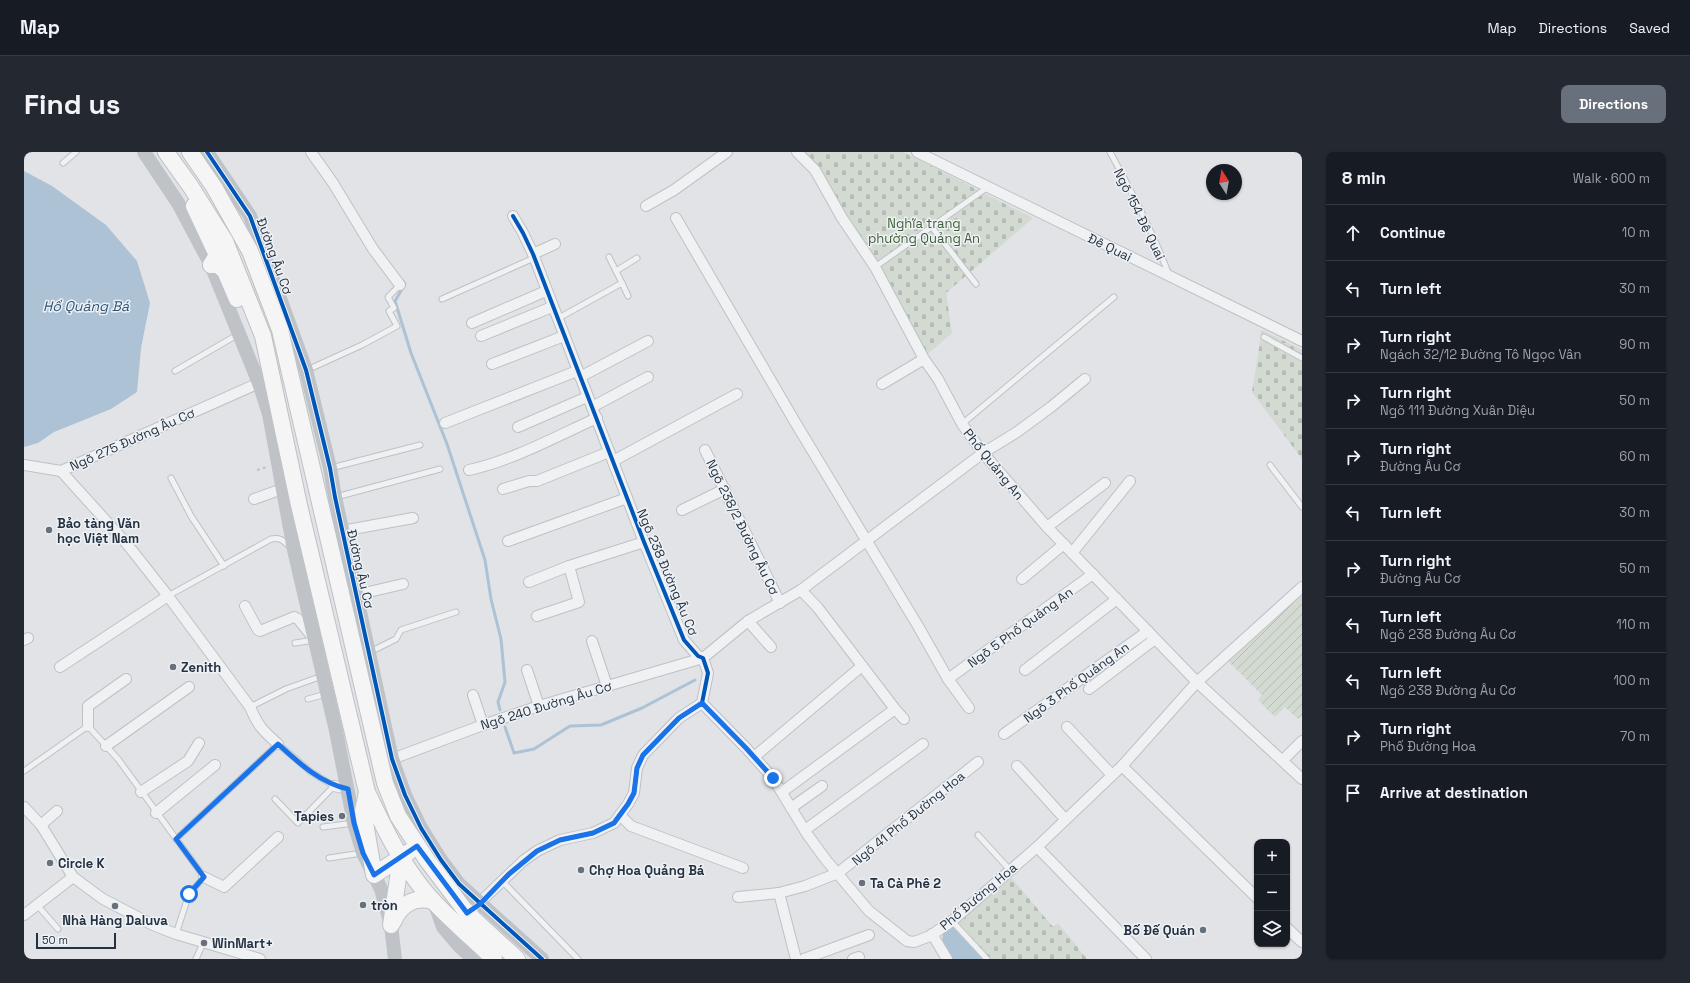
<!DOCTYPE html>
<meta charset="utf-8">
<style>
body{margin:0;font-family:"Space Grotesk",sans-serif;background:#242831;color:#f1f3f6}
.controls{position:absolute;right:12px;bottom:12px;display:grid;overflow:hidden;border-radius:8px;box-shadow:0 1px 3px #0004}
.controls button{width:36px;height:36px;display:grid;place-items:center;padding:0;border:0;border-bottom:1px solid #363941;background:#171b24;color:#f1f3f6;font:20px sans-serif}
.compass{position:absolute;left:1182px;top:12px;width:36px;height:36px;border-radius:50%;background:#171b24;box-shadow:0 1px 3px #0004;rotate:349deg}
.scale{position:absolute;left:12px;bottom:10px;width:80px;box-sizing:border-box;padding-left:4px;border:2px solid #263241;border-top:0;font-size:11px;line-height:14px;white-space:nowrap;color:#263241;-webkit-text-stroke:3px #eef2f6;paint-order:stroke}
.stop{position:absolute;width:12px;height:12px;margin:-9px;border:3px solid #1a73e8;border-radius:50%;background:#fff}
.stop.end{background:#1a73e8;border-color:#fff;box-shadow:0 1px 4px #0008}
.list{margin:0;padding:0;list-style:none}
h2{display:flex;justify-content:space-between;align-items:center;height:52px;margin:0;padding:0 16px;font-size:17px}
h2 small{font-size:13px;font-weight:400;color:#9ea1a6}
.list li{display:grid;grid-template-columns:26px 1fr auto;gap:12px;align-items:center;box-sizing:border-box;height:56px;padding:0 16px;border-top:1px solid #363941}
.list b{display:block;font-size:15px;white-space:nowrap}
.list p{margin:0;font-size:13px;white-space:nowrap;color:#9ea1a6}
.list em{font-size:13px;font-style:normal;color:#9ea1a6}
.icon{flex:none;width:22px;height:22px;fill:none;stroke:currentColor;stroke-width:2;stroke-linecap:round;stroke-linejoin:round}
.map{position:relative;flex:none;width:1278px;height:807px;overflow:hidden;border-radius:8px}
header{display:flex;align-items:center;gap:24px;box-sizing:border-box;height:56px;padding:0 20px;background:#171b24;border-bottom:1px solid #363941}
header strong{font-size:19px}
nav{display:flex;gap:22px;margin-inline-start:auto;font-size:14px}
.intro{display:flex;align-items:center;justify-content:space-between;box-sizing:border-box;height:96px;padding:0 24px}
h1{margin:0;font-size:28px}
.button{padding:10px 18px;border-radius:8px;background:#67707b;color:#fff;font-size:14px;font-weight:700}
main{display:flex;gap:24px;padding:0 24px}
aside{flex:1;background:#171b24;border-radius:8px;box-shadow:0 1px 3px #0004}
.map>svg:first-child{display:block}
</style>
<header>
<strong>Map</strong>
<nav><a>Map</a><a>Directions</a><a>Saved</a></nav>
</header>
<div class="intro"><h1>Find us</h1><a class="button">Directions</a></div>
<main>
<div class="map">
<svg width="1278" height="807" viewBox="0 0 1278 807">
<defs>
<pattern id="cemetery-stones" width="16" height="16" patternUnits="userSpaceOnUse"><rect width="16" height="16" fill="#d2dad1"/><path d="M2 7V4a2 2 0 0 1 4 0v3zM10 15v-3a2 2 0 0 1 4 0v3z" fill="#b4bcb5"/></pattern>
<pattern id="garden-furrows" width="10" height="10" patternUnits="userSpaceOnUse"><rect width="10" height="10" fill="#d2dad1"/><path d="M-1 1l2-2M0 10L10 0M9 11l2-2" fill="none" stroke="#b4bcb5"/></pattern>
</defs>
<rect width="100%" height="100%" fill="#e1e3e6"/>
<g fill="url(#cemetery-stones)">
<path d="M778,0H879L1009,66L922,141L928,181L900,205L808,37L796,20Z"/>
<path d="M1238,178L1278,198V307L1228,240Z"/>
<path d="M985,723L1029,775L1034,771L1063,807H959L928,774Z"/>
</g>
<path fill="url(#garden-furrows)" d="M1278,440V564L1274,567L1261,555L1251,565L1234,548L1238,543L1203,508Z"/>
<g fill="#adc2d4">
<path d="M0,19L28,34L82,73L113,109L126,151L117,196L113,240L87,257L30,280L14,291L0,295Z"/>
<path d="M928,774L959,807H929L918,789L919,782Z"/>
</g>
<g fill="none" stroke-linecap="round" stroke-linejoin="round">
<g stroke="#adc2d4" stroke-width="3">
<path d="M379,129L381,132L371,149L387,201L423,292L461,408L467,447L477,487L481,530L474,550L476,558"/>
<path d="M481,575L490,601L510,597L546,574L577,573L618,556L671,528"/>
</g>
<defs>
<g id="lane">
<path d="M1086,0C1108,40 1129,80 1145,123"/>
<path d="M39,11L52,0"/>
<path d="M907,74L952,132"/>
<path d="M851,115L964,35"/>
<path d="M592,119L613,106"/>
<path d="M598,131L604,144"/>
<path d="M418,147L510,106"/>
<path d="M533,167L598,131L585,105"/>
<path d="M1240,185L1278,206"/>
<path d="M283,218L338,193L373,174L365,159L370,156L364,145L376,133"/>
<path d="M151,219L213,183"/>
<path d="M938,272L1090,145"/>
<path d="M1246,313L1278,355"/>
<path d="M307,316L396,293"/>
<path d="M147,326L167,364L200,414"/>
<path d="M312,345L416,317"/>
<path d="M144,444L247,387C255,385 259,388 265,394"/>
<path d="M271,491L290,488"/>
<path d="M346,500L372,487L377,478L432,460"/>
<path d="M284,547L302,542"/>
<path d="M226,555L262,537L298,524"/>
<path d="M0,619L64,574L94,607L180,725L165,742L152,782"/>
<path d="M299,675L330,671"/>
<path d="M954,683L986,718"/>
<path d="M152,687L254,592L287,620L310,634L274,671L251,647"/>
<path d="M305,706L338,701"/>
<path d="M479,730L554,807"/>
<path d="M14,754L34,777"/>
<path d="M928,769L963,807"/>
<path d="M172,807L179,791"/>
</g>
<g id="street">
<path d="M287,0L309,31L349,97L376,133"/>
<path d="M773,0L791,18L818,66L851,115L900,207L914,227L938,272L959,301L1023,375L1173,530L1278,627"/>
<path d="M893,0L1278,189"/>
<path d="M622,54L650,38L703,0"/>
<path d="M652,66L771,270L894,474L924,527L945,556"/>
<path d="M509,102L531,92"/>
<path d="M448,171L522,139"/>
<path d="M457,184L528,155"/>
<path d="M468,212L540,184"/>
<path d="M556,225L624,189"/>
<path d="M858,232L900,207"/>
<path d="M568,255L624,225"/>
<path d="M421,271L553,219"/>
<path d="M494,275L563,245"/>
<path d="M681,298L756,451"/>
<path d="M589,309L713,242"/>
<path d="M0,313L37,319"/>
<path d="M445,318C490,308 531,285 573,266"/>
<path d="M37,319L103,392L144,444L226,555C234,574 239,579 254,592"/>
<path d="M37,319L235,231"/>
<path d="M479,337L505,329H513L585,300"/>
<path d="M230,347L258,337"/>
<path d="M658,358L701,337"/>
<path d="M1023,375L1081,331"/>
<path d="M318,379L389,366"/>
<path d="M484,389L603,346"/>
<path d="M1048,401L1106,329"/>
<path d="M998,427L1040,392"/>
<path d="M505,430L545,414L620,390"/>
<path d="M332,443L379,432"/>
<path d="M221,454L234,478L236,479L270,465L274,467L290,487"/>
<path d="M513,464L555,450L545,414"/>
<path d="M724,469L747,495"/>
<path d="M0,488L4,486"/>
<path d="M568,489L583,534"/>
<path d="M36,515L144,444"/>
<path d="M503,518L515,554"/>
<path d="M1001,518L1093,447"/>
<path d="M924,527L1069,422"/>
<path d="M1065,537L1131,487"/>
<path d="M449,543L459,573"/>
<path d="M678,551L722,596L749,626L783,682L802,708L845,759L883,789L890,790L906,784L928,769L1013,695L1098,614L1173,530L1278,435"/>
<path d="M871,557L880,567"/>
<path d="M64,574V554L102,527"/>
<path d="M1043,575L1088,623"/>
<path d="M980,582L1124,479"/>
<path d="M82,594L165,535"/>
<path d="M730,605L838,514"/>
<path d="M368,607L459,573L515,554L679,506L724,469L777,438L959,301L993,280L1027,255L1061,227"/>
<path d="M1259,608L1278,589"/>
<path d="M993,614L1041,667"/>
<path d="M1098,614L1233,746"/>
<path d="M310,634L324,637"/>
<path d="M117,640L164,609L175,591"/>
<path d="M758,640L871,557L794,456L777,438"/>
<path d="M0,655L17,673L49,725L79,747L129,773L152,782L236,807"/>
<path d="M767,656L798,634"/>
<path d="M132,661L191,613"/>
<path d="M596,663L607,674L719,716"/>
<path d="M17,673L33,659"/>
<path d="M781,678L899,592"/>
<path d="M1013,695L1122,807"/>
<path d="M180,725L200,735L254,685"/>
<path d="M755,741L772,807"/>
<path d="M714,745L755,741L781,734L814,721L954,610"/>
<path d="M451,755L499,709L513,699L536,688L569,681L590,671L604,652L610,641L613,616L619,603L655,566L678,551L684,521L679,506L674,504L660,488L620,390L509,102L499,81L489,64"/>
<path d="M0,763L49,725"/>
<path d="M1263,776L1278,790"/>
<path d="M908,782L923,807"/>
<path d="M780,807L845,783"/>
<path d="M829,807L835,805"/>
</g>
<g id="primary">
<path d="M142,0L167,35L201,89L239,184L275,353L343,640C361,678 380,718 410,750C429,770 450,788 470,807"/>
<path d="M166,0L190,35L226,99L256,178L361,631L374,664L403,708L443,761L493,807"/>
<path d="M170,54L193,103L187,113"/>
<path d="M187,113H194L201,119L213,147"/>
<path d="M343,640L339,659L350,723L385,700"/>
<path d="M369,770C377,752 390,744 409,749"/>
<path d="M367,773L377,706"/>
</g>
</defs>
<use href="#lane" stroke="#bfc1c4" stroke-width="7"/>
<use href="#street" stroke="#bfc1c4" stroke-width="12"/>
<use href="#primary" stroke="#bdc0c4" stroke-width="18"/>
<path stroke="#bfc2c5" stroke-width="2" stroke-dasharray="3 3" stroke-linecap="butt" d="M233,318L243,315"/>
<use href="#lane" stroke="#f0f1f3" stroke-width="5"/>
<use href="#street" stroke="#f0f1f3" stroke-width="10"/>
<g stroke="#bfc2c6" stroke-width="14">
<path d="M120,0L154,51L187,113L235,231L245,262L270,398L312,579L330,671L339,701L357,737L367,773L371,807"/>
<path d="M183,0L226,64L282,218L306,316L311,345L368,607L381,643L397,676L417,708L435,732L518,807"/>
<path d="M410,750L419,775L436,795L450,807"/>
</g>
<use href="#primary" stroke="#f5f5f6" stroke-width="16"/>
<defs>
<g id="cycleway">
<path d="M183,0L226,64L282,218L306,316L311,345L368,607L381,643L397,676L417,708L435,732L518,807"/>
<path d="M443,761L456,752L485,722L513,699L536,688L569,681L590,671L604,652L610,641L613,616L619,603L655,566L678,551L684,521L679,506L674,504L660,488L620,390L509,102L499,81L489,64"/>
</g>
</defs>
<use href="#cycleway" stroke="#eef2f6" stroke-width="6"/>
<use href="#cycleway" stroke="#0057b8" stroke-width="4"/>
</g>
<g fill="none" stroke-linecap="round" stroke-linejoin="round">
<path stroke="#1a73e8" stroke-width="5" d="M165,742L180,725L152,687L254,592C275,611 296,631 324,637L330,671L339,701L350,723L393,694L443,761L456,752L485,722L513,699L536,688L569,681L590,671L604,652L610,641L613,616L619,603L655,566L678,551L722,596L749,626"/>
</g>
<g fill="#67707b" stroke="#eef2f6" stroke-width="1.5">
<circle cx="25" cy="378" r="4"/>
<circle cx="149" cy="515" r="4"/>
<circle cx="318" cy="664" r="4"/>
<circle cx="26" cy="711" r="4"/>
<circle cx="557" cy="718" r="4"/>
<circle cx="838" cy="731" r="4"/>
<circle cx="339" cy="753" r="4"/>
<circle cx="91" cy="754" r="4"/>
<circle cx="1179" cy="778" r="4"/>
<circle cx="180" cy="791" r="4"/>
</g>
<g text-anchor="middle" stroke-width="3" stroke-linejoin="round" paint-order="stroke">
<g font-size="13" fill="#263241" stroke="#eef2f6">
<text transform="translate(1116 62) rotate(64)" y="5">Ngõ 154 Đê Quai</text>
<text transform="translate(1086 95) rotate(26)" y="5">Đê Quai</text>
<text transform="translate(251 104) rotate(70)" y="5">Đường Âu Cơ</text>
<text transform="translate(108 287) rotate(-24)" y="5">Ngõ 275 Đường Âu Cơ</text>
<text transform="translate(970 312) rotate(51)" y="5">Phố Quảng An</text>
<text transform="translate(719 375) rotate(64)" y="5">Ngõ 238/2 Đường Âu Cơ</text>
<text transform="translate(337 417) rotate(77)" y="5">Đường Âu Cơ</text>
<text transform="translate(644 420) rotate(67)" y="5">Ngõ 238 Đường Âu Cơ</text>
<text transform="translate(996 475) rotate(-36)" y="5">Ngõ 5 Phố Quảng An</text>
<text transform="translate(1052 530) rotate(-36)" y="5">Ngõ 3 Phố Quảng An</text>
<text transform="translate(522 553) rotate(-17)" y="5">Ngõ 240 Đường Âu Cơ</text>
<text transform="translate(884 666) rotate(-39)" y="5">Ngõ 41 Phố Đường Hoa</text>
<text transform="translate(954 744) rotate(-40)" y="5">Phố Đường Hoa</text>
</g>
<g font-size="13" fill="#3e5e33" stroke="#eef2f6">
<text x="900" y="76">Nghĩa trang<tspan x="900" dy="15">phường Quảng An</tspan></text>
</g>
<g font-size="13" font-weight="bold" fill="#263241" stroke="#eef2f6" text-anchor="start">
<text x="33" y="376">Bảo tàng Văn<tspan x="33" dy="15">học Việt Nam</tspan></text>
<text x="157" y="520">Zenith</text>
<text x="310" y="669" text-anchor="end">Tapies</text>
<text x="34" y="716">Circle K</text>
<text x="565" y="723">Chợ Hoa Quảng Bá</text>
<text x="846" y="736">Ta Cà Phê 2</text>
<text x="347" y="758">tròn</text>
<text x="91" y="773" text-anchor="middle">Nhà Hàng Daluva</text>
<text x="1171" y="783" text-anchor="end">Bố Đế Quán</text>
<text x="188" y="796">WinMart+</text>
</g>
<g font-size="14" font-style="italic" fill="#2e5478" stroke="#eef2f6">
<text x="62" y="159">Hồ Quảng Bá</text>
</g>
</g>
</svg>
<div class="controls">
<button>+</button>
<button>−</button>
<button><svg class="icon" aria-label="layers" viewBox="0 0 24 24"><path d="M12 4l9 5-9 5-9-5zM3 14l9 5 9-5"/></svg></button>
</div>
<svg class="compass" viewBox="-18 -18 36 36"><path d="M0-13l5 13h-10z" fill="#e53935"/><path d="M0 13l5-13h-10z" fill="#9ea1a6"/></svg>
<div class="scale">50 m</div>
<div class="stop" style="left:165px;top:742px"></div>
<div class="stop end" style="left:749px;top:626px"></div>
</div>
<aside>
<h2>8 min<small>Walk · 600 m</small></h2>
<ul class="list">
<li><svg class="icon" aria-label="ahead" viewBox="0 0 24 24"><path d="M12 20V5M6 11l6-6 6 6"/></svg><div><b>Continue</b></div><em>10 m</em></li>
<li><svg class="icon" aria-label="left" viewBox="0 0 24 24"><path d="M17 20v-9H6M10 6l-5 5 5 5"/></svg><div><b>Turn left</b></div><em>30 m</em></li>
<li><svg class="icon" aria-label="right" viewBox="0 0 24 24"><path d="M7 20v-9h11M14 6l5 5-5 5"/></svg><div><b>Turn right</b><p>Ngách 32/12 Đường Tô Ngọc Vân</p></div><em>90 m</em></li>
<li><svg class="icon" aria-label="right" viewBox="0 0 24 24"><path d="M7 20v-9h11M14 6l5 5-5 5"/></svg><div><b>Turn right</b><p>Ngõ 111 Đường Xuân Diệu</p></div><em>50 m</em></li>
<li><svg class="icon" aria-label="right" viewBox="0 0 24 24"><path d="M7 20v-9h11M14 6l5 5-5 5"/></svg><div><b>Turn right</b><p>Đường Âu Cơ</p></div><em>60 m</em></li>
<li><svg class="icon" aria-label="left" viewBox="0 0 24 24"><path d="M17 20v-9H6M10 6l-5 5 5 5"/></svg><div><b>Turn left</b></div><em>30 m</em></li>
<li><svg class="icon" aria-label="right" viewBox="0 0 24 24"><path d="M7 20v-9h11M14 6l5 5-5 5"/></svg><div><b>Turn right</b><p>Đường Âu Cơ</p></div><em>50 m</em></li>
<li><svg class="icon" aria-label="left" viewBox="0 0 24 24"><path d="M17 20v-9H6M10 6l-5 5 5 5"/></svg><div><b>Turn left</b><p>Ngõ 238 Đường Âu Cơ</p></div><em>110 m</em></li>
<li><svg class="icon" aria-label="left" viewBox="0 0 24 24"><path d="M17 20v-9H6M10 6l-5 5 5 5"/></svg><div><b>Turn left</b><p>Ngõ 238 Đường Âu Cơ</p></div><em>100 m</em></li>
<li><svg class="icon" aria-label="right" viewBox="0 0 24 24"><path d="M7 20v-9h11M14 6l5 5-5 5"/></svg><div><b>Turn right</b><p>Phố Đường Hoa</p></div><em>70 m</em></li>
<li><svg class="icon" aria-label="arrive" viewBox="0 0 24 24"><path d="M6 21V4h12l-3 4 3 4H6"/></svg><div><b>Arrive at destination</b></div></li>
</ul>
</aside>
</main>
